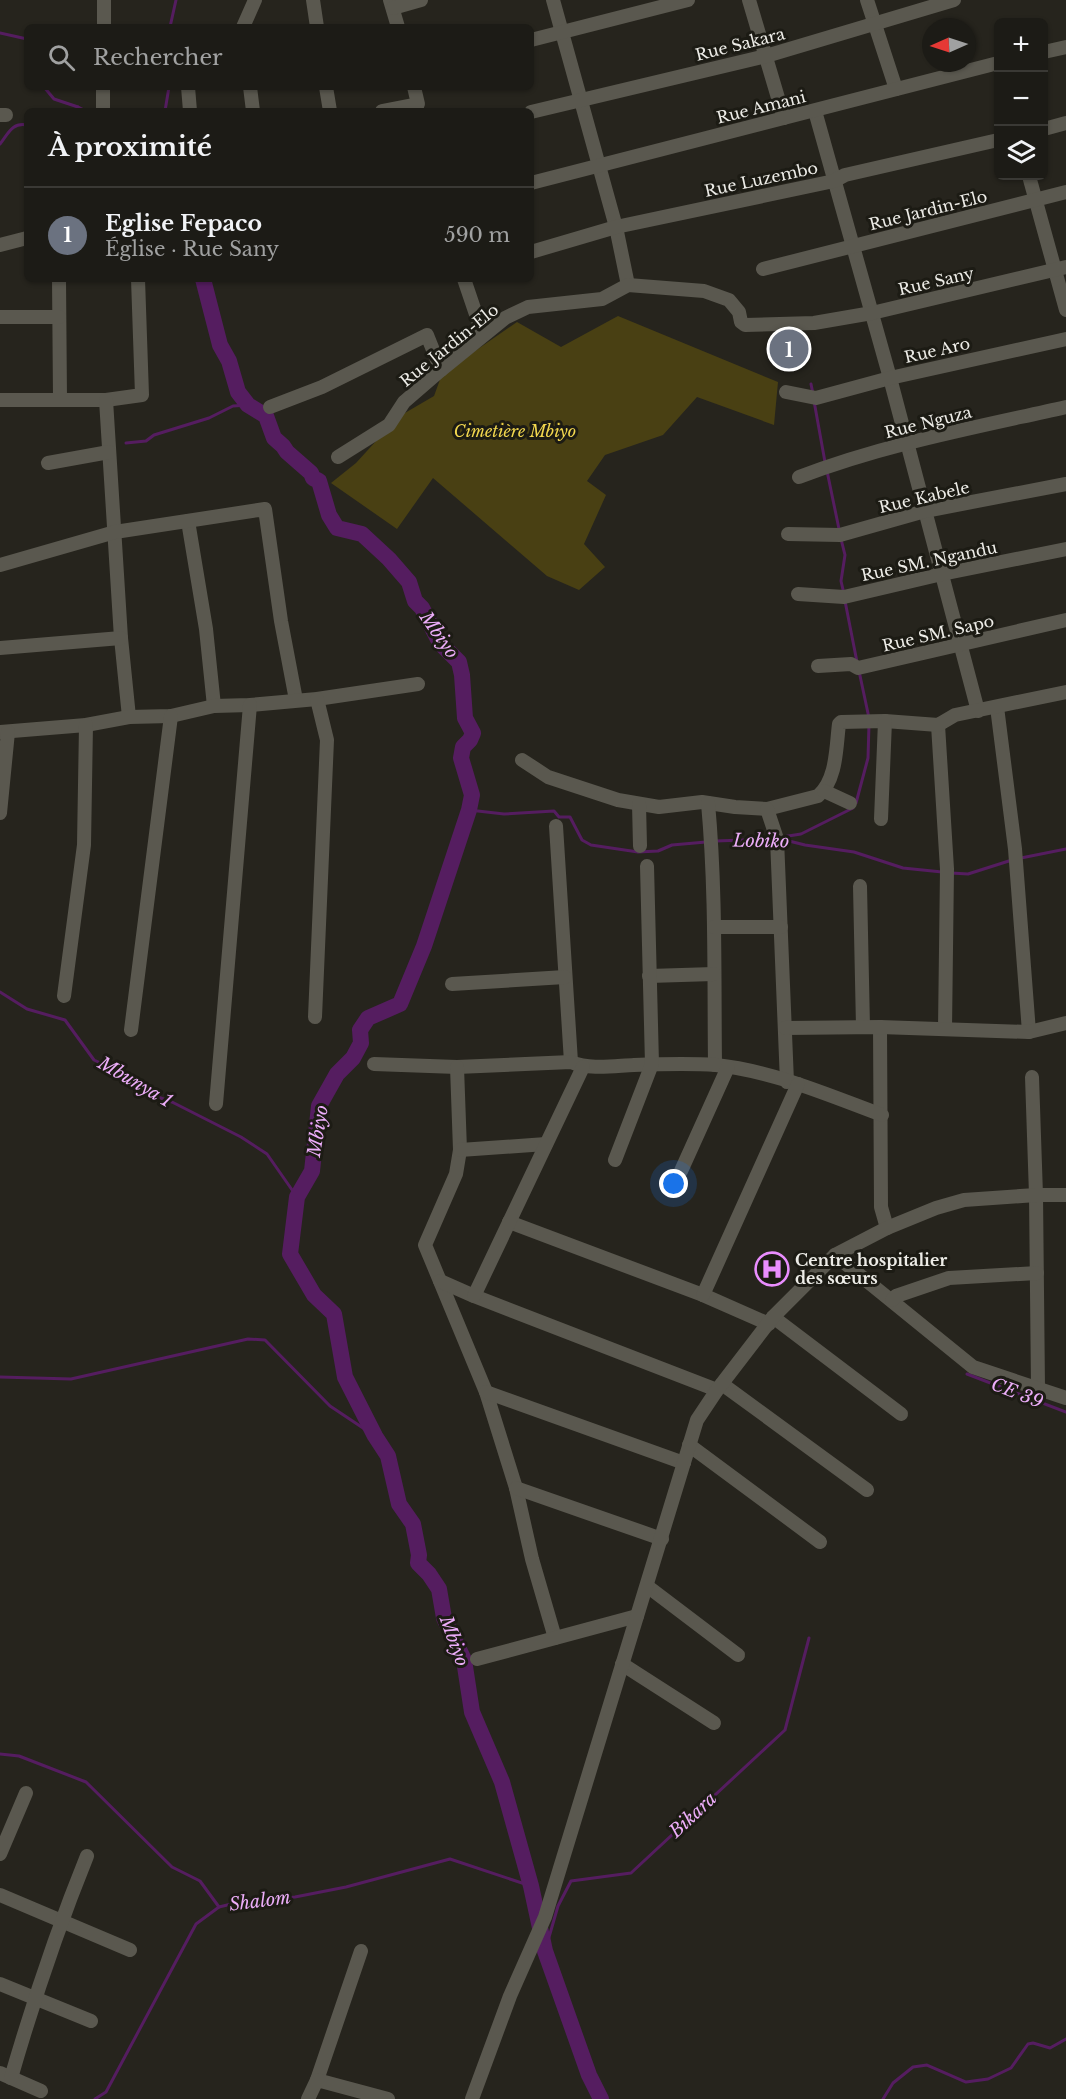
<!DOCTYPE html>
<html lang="fr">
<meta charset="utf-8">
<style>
body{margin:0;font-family:"Libre Baskerville",serif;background:#25241f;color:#f1f3f6}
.controls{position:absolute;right:18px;top:18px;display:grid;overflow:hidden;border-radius:9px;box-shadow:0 2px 4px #0004}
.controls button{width:54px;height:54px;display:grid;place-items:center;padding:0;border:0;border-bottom:2px solid #3a3935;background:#1c1b16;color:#f1f3f6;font:30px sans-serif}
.compass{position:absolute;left:922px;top:18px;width:54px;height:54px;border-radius:50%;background:#1c1b16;box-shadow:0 2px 4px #0004;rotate:267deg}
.you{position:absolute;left:674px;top:1184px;width:21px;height:21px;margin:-15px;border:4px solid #fff;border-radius:50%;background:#1a73e8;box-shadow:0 0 0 9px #1a73e833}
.badge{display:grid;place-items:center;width:39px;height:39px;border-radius:50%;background:#db2777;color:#fff;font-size:20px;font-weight:700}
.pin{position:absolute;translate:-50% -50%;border:3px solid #fff;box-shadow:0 2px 6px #0006}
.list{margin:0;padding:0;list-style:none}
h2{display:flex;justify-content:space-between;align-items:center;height:78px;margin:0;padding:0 24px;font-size:26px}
h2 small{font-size:20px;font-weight:400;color:#a0a1a1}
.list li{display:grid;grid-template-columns:39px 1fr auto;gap:18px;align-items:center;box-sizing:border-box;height:96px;padding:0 24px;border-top:2px solid #3a3935}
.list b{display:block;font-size:22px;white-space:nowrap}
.list p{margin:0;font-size:20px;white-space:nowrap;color:#a0a1a1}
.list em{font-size:20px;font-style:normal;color:#a0a1a1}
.icon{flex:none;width:33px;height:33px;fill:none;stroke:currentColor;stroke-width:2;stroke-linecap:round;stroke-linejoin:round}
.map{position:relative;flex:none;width:1066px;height:2099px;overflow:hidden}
.search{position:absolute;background:#1c1b16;box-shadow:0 2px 4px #0004;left:24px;top:24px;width:510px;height:66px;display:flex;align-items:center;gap:15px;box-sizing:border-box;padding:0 21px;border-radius:9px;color:#a0a1a1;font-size:22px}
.panel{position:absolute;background:#1c1b16;box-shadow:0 2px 4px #0004;left:24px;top:108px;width:510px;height:174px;border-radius:9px}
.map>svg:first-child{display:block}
</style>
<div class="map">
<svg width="1066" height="2099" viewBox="0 0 1066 2099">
<rect width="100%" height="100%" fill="#26241d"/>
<path fill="#494013" d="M618,316L778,382L774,425L697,397L663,435L605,455L587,481L606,495L584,544L605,567L579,590L547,576L433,478L397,529L331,483L356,463L398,417L434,396L442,374L517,322L561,347Z"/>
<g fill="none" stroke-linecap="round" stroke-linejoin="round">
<g stroke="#551d60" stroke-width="3">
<path d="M170,27L176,0"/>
<path d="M0,33L27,39"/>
<path d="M44,87L54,99L78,107"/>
<path d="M75,111L78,107L86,111"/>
<path d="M165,111L169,87"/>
<path d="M0,144C8,134 12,122 27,125"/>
<path d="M811,384L813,394"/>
<path d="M814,401L825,462"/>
<path d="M126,443L146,441L154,435L209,418L233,406L248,405"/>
<path d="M827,471L839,529"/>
<path d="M841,539L845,555L841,581L844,594"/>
<path d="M845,601L857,662"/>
<path d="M859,671L869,718"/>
<path d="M856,803L868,758L869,724"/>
<path d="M469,810L504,814L554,811L559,817H570L582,840L591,845L638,852L658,851L672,845L706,842"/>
<path d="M782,837L801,834L853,808"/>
<path d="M781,839L805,845L854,852L903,868L942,872"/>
<path d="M716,841L772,839"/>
<path d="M1021,858L1066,849"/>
<path d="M951,873L968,874L1012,860"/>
<path d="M0,992L27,1009L65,1020L94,1060L120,1072L141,1091L172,1102L241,1137L267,1154L297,1197"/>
<path d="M967,1374L1066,1412"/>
<path d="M0,1377L71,1379L248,1339L265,1340L330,1406L375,1436"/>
<path d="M0,1754L19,1756L86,1782L172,1867L200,1881L219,1907"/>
<path d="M545,1951L558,1906L571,1881L631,1873L785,1730L809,1638"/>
<path d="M95,2099L106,2092L196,1924L219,1907L252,1899L295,1897L346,1887L450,1859L531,1886"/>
<path d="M883,2099L893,2083L913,2067L927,2065L966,2082L988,2079L1011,2068L1028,2044L1033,2043L1050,2048L1066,2039"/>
</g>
<path stroke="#551d60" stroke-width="16" d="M203,279L220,345L229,361L238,392L248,405L266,416L274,438L283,446L287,452L311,473L313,478L319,481L329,515L337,528L362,534L389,559L409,582L415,601L422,608L440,643L459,662L462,675L465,718L473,733L470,740L463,747L461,758L472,795L469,810L424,946L400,1004L368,1018L360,1030L361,1043L353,1058L337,1074L319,1106L312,1171L297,1197L290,1254L314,1295L334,1314L345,1377L375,1436L388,1456L399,1504L413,1524L419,1555L418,1563L429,1574L439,1589L444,1618L464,1660L472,1712L502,1782L531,1886L545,1951L589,2075L601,2099"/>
<g stroke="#5a584f" stroke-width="14">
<path d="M313,0L317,27"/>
<path d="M390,0L398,27"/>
<path d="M553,0L616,227L628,285"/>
<path d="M749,0L784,118"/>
<path d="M867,0L896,89"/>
<path d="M393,8L421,0"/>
<path d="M104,27V0"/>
<path d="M243,27L255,0"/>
<path d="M531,40L688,0"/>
<path d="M1044,52L1066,47"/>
<path d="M188,87L190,111"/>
<path d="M250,87L253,111"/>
<path d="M326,87L330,111"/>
<path d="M103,108V87"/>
<path d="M382,111L418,104L414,87"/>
<path d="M815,111L890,378L978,711"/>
<path d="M531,112L766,56L954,0"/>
<path d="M0,115H6"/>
<path d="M1044,129L1066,123"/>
<path d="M1029,176L1066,310"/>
<path d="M531,183L998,63"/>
<path d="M0,245L27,238"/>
<path d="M531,252L616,227L834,181L845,175L998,140"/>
<path d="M763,269L1066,192"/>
<path d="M59,279L60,399"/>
<path d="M464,279L483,335"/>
<path d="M0,317H59"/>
<path d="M786,392L816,398L890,378L1066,339"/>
<path d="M0,400H106L142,395L138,279"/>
<path d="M106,400L121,638L129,717"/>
<path d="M270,407L322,387L427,335L441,370"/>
<path d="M338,457L389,425L404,402L441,370L505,318L528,307L602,299L628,285L704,291L729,300L739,312L741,322L745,325L814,323L872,313L1066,267"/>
<path d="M48,463L109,452"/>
<path d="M799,477C885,444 977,427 1066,407"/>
<path d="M188,521L206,629L214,706"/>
<path d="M788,534L840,535L925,511L1066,484"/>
<path d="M0,565L115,532L265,509L281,621L296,700"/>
<path d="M798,594L844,597L942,574L1066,549"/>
<path d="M0,648L121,638"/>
<path d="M818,666L851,664L858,668L1066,620"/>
<path d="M997,707L1015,849L1029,1032"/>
<path d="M938,725L947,869L945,1029"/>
<path d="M0,732L86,725L129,717L171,716L214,706L250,705L317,699L418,684"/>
<path d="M522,760L548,777L618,800L659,807L702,802L735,807L767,809L818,796C837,780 836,747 839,724L841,722L885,721L938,725L955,715L1066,692"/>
<path d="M824,791L850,803"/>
<path d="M708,803C716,890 714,978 715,1065"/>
<path d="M639,804L640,846"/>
<path d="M767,809L777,839L787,1082"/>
<path d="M0,813L8,732"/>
<path d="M881,819L885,721"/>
<path d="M556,826L571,1062"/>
<path d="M860,886L863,1027"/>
<path d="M714,927H781"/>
<path d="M649,976L714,974"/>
<path d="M452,984L565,977"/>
<path d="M64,996L84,845L86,725"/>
<path d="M315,1017L327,740L317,699"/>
<path d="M880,1027L881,1207L887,1228"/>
<path d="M785,1028L880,1027L1029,1032L1066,1023"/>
<path d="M131,1030L171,716"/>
<path d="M374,1064L457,1067L571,1062C590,1070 613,1066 634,1065C660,1064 689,1063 716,1065C773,1071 828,1095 882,1115"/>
<path d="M457,1067L460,1150L456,1174L425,1245L486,1392L516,1488L532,1559L555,1638"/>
<path d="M1032,1077L1036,1195L1038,1388"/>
<path d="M216,1104L250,705"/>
<path d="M460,1150L546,1144"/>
<path d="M615,1160L652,1064L647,866"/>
<path d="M681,1171L728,1067"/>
<path d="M509,1222L703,1295L769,1324"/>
<path d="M835,1255L973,1367L1066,1398"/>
<path d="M440,1281L474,1296L717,1390"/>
<path d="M703,1295L798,1084"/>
<path d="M474,1296L583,1067"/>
<path d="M892,1300L896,1296L949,1278L1037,1273"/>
<path d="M773,1317L901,1414"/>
<path d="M722,1384L867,1490"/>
<path d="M486,1392L684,1463"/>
<path d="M689,1445L820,1542"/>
<path d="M516,1488L662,1539"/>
<path d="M647,1586L738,1655"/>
<path d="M477,1659L637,1616"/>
<path d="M622,1664L714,1723"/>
<path d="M0,1854L26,1793"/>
<path d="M0,1895L130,1950"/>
<path d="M0,1984L91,2021"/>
<path d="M0,2073L41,2091"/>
<path d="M11,2078C33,2002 57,1930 87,1856"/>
<path d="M317,2080L361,1951"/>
<path d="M308,2099L317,2080L388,2099"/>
<path d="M472,2099L510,1996L545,1917L697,1420L717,1390L773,1317L835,1255L887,1228L936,1208L964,1200L1036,1195H1066"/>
</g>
</g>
<defs>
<symbol id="hospital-ring" viewBox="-11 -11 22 22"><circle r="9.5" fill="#1c1b14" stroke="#e98dfe" stroke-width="1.5"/><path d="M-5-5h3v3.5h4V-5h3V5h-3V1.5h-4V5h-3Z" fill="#e98dfe"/></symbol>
</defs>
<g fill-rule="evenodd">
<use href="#hospital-ring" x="753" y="1250" width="38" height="38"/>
</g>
<g text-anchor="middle" stroke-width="6" stroke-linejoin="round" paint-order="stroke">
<g font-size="16" fill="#edece7" stroke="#1c1b14">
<text transform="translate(740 44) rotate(-14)" y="6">Rue Sakara</text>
<text transform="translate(761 107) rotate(-14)" y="6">Rue Amani</text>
<text transform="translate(761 179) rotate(-12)" y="6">Rue Luzembo</text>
<text transform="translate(928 210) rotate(-14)" y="6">Rue Jardin-Elo</text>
<text transform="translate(936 281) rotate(-13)" y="6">Rue Sany</text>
<text transform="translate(449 345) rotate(-39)" y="6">Rue Jardin-Elo</text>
<text transform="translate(937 350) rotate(-13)" y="6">Rue Aro</text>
<text transform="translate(928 422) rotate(-14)" y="6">Rue Nguza</text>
<text transform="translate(924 497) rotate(-13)" y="6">Rue Kabele</text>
<text transform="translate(929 561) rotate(-12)" y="6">Rue SM. Ngandu</text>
<text transform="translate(938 633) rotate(-13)" y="6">Rue SM. Sapo</text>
</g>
<g font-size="16" font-style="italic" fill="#f2d74e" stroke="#1c1b14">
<text x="515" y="437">Cimetière Mbiyo</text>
</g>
<g font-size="16" font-weight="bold" fill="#edece7" stroke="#1c1b14" text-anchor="start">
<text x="795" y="1266">Centre hospitalier<tspan x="795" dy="18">des sœurs</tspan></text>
</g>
<g font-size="18" font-style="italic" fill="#ecadf9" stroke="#1c1b14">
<text transform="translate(439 635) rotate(55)" y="6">Mbiyo</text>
<text transform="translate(761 841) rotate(1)" y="6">Lobiko</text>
<text transform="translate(135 1082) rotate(30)" y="6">Mbunya 1</text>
<text transform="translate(318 1131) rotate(-81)" y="6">Mbiyo</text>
<text transform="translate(1017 1393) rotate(21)" y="6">CE 39</text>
<text transform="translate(454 1641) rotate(70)" y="6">Mbiyo</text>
<text transform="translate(693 1815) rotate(-43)" y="6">Bikara</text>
<text transform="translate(260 1901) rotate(-7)" y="6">Shalom</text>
</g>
</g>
</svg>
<div class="controls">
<button>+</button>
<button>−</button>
<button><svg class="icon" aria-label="layers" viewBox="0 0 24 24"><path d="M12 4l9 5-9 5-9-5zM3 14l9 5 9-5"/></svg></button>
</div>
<svg class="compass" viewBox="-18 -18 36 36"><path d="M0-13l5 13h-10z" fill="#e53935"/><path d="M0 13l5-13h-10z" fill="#a0a1a1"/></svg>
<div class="you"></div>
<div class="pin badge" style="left:789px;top:349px;background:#6b7280">1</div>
<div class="search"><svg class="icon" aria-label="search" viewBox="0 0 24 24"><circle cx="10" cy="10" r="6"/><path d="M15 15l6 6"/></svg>Rechercher</div>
<section class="panel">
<h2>À proximité<small></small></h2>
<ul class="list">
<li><span class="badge" style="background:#6b7280">1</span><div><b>Eglise Fepaco</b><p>Église · Rue Sany</p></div><em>590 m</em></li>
</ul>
</section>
</div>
